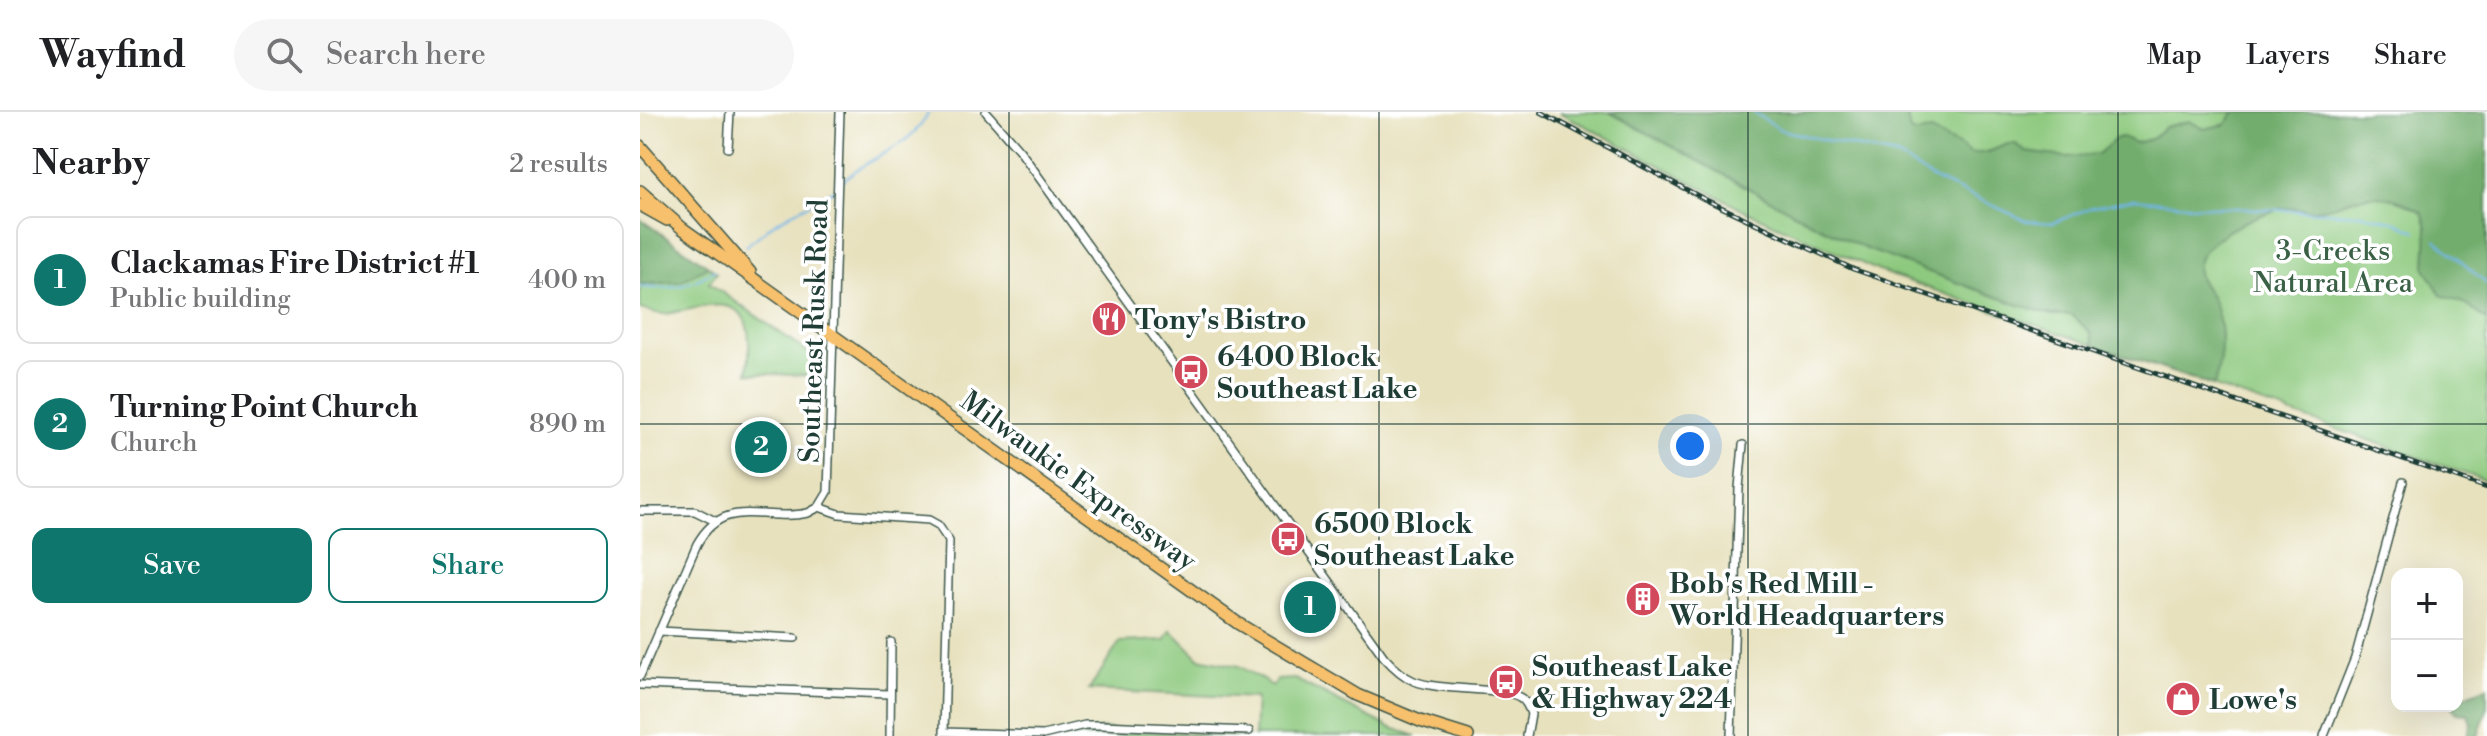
<!DOCTYPE html>
<meta charset="utf-8">
<style>
body{margin:0;font-family:"Libre Bodoni",serif;background:#f6f6f6;color:#202124}
.controls{position:absolute;right:24px;bottom:24px;display:grid;overflow:hidden;border-radius:16px;box-shadow:0 8px 32px #0002}
.controls button{width:72px;height:72px;display:grid;place-items:center;padding:0;border:0;border-bottom:2px solid #e0e0e0;background:#fff;color:#202124;font:40px sans-serif}
.you{position:absolute;left:1050px;top:334px;width:28px;height:28px;margin:-20px;border:6px solid #fff;border-radius:50%;background:#1a73e8;box-shadow:0 0 0 12px #1a73e833}
.badge{display:grid;place-items:center;width:52px;height:52px;border-radius:50%;background:#0f766e;color:#fff;font-size:26px;font-weight:700}
.pin{position:absolute;translate:-50% -50%;border:4px solid #fff;box-shadow:0 2px 8px #0006}
.list{margin:0;padding:0;list-style:none}
h2{display:flex;justify-content:space-between;align-items:center;height:104px;margin:0;padding:0 32px;font-size:34px}
h2 small{font-size:26px;font-weight:400;color:#757577}
.list li{display:grid;grid-template-columns:52px 1fr auto;gap:24px;align-items:center;box-sizing:border-box;height:128px;margin:0 16px 16px;padding:0 16px;border:2px solid #e0e0e0;border-radius:16px}
.list b{display:block;font-size:30px;white-space:nowrap}
.list p{margin:0;font-size:26px;white-space:nowrap;color:#757577}
.list em{font-size:26px;font-style:normal;color:#757577}
.actions{display:flex;gap:16px;padding:24px 32px}
.actions a{flex:1;padding:18px 0;border:2px solid #0f766e;border-radius:16px;text-align:center;font-size:28px;color:#0f766e}
.actions .main{background:#0f766e;color:#fff}
.icon{flex:none;width:44px;height:44px;fill:none;stroke:currentColor;stroke-width:2;stroke-linecap:round;stroke-linejoin:round}
.map{position:relative;flex:none;width:1847px;height:624px;overflow:hidden}
header{display:flex;align-items:center;gap:48px;box-sizing:border-box;height:112px;padding:0 40px;background:#fff;border-bottom:2px solid #e0e0e0}
header strong{font-size:38px}
nav{display:flex;gap:44px;margin-inline-start:auto;font-size:28px}
.search{width:560px;height:72px;background:#f6f6f6;display:flex;align-items:center;gap:20px;box-sizing:border-box;padding:0 28px;border-radius:44px;color:#757577;font-size:30px}
main{display:flex}
aside{flex:1;background:#fff}
.map>svg:first-child{display:block}
</style>
<header>
<strong>Wayfind</strong>
<div class="search"><svg class="icon" aria-label="search" viewBox="0 0 24 24"><circle cx="10" cy="10" r="6"/><path d="M15 15l6 6"/></svg>Search here</div>
<nav><a>Map</a><a>Layers</a><a>Share</a></nav>
</header>
<main>
<aside>
<h2>Nearby<small>2 results</small></h2>
<ul class="list">
<li><span class="badge">1</span><div><b>Clackamas Fire District #1</b><p>Public building</p></div><em>400 m</em></li>
<li><span class="badge">2</span><div><b>Turning Point Church</b><p>Church</p></div><em>890 m</em></li>
</ul>
<div class="actions"><a class="main">Save</a><a>Share</a></div>
</aside>
<div class="map">
<svg width="1847" height="624" viewBox="0 0 1847 624">
<rect width="100%" height="100%" fill="#fff"/>
<filter id="ink" filterUnits="userSpaceOnUse"><feTurbulence type="fractalNoise" baseFrequency=".0125" numOctaves="2"/><feDisplacementMap in="SourceGraphic" scale="16" xChannelSelector="R" yChannelSelector="G"/><feConvolveMatrix kernelMatrix="1 2 1 2 8 2 1 2 1" color-interpolation-filters="sRGB"/></filter>
<filter id="wash" filterUnits="userSpaceOnUse"><feTurbulence type="fractalNoise" baseFrequency=".006" numOctaves="4" result="noise"/><feDisplacementMap in="SourceGraphic" scale="32" xChannelSelector="R" yChannelSelector="G"/><feGaussianBlur stdDeviation="1.8" result="paint"/><feColorMatrix in="noise" values="0 0 0 0 0 0 0 0 0 0 0 0 0 0 0 0 0 1.4 0 .05"/><feComposite in="paint" operator="in"/></filter>
<g filter="url(#wash)">
<rect width="100%" height="100%" fill="#e7e1bd"/>
<g fill="#8dc97e" stroke="#568359" stroke-width="2">
<path d="M919,0H1847V369L1239,159L1108,100Z"/>
<path d="M68,154L77,161L69,171L172,243L173,264L108,261C109,245 111,227 106,211C95,179 47,200 25,202C17,202 8,199 0,197V172C24,174 48,167 68,154Z"/>
<path d="M531,518L559,546L599,554L633,574L637,568L655,567L749,615L776,624H614L616,586L449,578L480,530L525,528Z"/>
<path d="M458,617L610,624H422Z"/>
</g>
<g fill="#72ad6d" stroke="#487550" stroke-width="2">
<path d="M969,0H1266L1270,19L1275,21L1292,19C1304,29 1320,30 1331,42L1348,40L1368,32H1376L1386,40L1426,45L1458,42L1477,26L1483,25L1495,31L1511,27L1525,15L1549,9L1564,17L1586,12L1594,0H1847V208L1824,191L1801,183L1785,156L1787,115L1782,100C1767,92 1754,85 1737,84C1718,83 1701,92 1684,97C1670,101 1655,94 1641,97C1617,102 1563,126 1558,152C1555,167 1569,178 1574,191C1585,219 1582,246 1574,274L1453,233L1451,221L1432,203H1412L1376,192L1224,136L1174,112Z"/>
<path d="M0,107L68,154L40,170L0,172Z"/>
<path d="M1847,575V597L1838,624H1827L1831,612L1828,602L1817,601L1811,594H1817V587Z"/>
</g>
<g fill="none" stroke-linecap="round" stroke-linejoin="round">
<g stroke="#71b5e7" stroke-width="2">
<path d="M1113,0L1141,18L1259,45L1292,66L1387,109L1413,111L1452,95L1495,87L1555,94L1723,102L1756,110L1776,119"/>
<path d="M201,70C228,44 272,36 289,0"/>
<path d="M1796,128L1847,172"/>
<path d="M106,134L136,110L194,78"/>
<path d="M0,175C31,178 49,175 75,158"/>
</g>
</g>
</g>
<g filter="url(#ink)">
<g fill="none" stroke-linecap="round" stroke-linejoin="round">
<defs>
<g id="minor">
<path d="M346,0L380,39L744,545C753,555 762,564 774,569C802,580 864,574 881,586C887,590 889,596 891,602L887,624"/>
<path d="M88,36L90,0"/>
<path d="M179,395L199,402L289,408L298,413L309,429L304,620L403,623L445,613H462L609,619"/>
<path d="M0,399H55L75,409"/>
<path d="M19,519L155,526"/>
<path d="M0,564L57,432C85,382 124,411 168,401L179,395L188,380L200,0"/>
<path d="M0,573L249,582"/>
<path d="M250,624L251,530"/>
<path d="M1091,624L1099,376L1103,333"/>
<path d="M1684,624L1715,546L1763,370"/>
</g>
<g id="highway">
<path d="M0,34L110,160"/>
<path d="M0,79L42,116L599,512L718,583L780,609L828,624"/>
<path d="M0,93L27,108"/>
</g>
</defs>
<use href="#minor" stroke="#3d5649" stroke-width="10"/>
<use href="#highway" stroke="#3d5649" stroke-width="14"/>
<use href="#minor" stroke="#fff" stroke-width="7"/>
<use href="#highway" stroke="#f7c06c" stroke-width="11"/>
<defs>
<path id="rail" d="M901,0L1064,87L1213,157L1847,376"/>
</defs>
<use href="#rail" stroke="#1f3d34" stroke-width="5"/>
<use href="#rail" stroke="#fff" stroke-width="2" stroke-dasharray="6" stroke-linecap="butt"/>
</g>
</g>
<path fill="none" stroke="#1f3d34" stroke-width="2" stroke-opacity="0.55" d="M369,0V624M739,0V624M1108,0V624M1478,0V624M0,312H1847"/>
<defs>
<symbol id="restaurant-disc" viewBox="-11 -11 22 22"><circle r="9.5" fill="#d1495b" stroke="#fff"/><path d="M-5-6h1v4h1v-4h1v4h1v-4h1v5L-1.5 .5V6h-2V.5L-5-1ZM5-6V6H3V1.5H1.5Q1.5-4 5-6Z" fill="#fff"/></symbol>
<symbol id="bus-disc" viewBox="-11 -11 22 22"><circle r="9.5" fill="#d1495b" stroke="#fff"/><path d="M-5-6H5V4H4V6H2V4H-2V6H-4V4H-5ZM-3.5-4V0h7V-4ZM-3.5 1.2v1.5H-2V1.2ZM2 1.2v1.5H3.5V1.2Z" fill="#fff"/></symbol>
<symbol id="building-disc" viewBox="-11 -11 22 22"><circle r="9.5" fill="#d1495b" stroke="#fff"/><path d="M-4-6H4V6H1V3H-1V6H-4ZM-2.5-4.3h1.7v1.8h-1.7ZM.8-4.3h1.7v1.8H.8ZM-2.5-1h1.7V.8h-1.7ZM.8-1h1.7V.8H.8Z" fill="#fff"/></symbol>
<symbol id="shop-disc" viewBox="-11 -11 22 22"><circle r="9.5" fill="#d1495b" stroke="#fff"/><path d="M-5-2.5h2.3a2.7 3.5 0 0 1 5.4 0H5L5.5 6h-11ZM-1.5-2.5h3a1.5 2.3 0 0 0-3 0Z" fill="#fff"/></symbol>
</defs>
<g fill-rule="evenodd">
<use href="#restaurant-disc" x="449" y="187" width="40" height="40"/>
<use href="#bus-disc" x="531" y="240" width="40" height="40"/>
<use href="#bus-disc" x="628" y="407" width="40" height="40"/>
<use href="#building-disc" x="983" y="467" width="40" height="40"/>
<use href="#bus-disc" x="846" y="550" width="40" height="40"/>
<use href="#shop-disc" x="1523" y="567" width="40" height="40"/>
</g>
<g text-anchor="middle" stroke-width="7" stroke-linejoin="round" paint-order="stroke">
<g font-size="28" fill="#3a6046" stroke="#fff">
<text x="1693" y="148">3-Creeks<tspan x="1693" dy="32">Natural Area</tspan></text>
</g>
<g font-size="28" font-weight="bold" fill="#1f3d34" stroke="#fff" text-anchor="start">
<text x="495" y="217">Tony's Bistro</text>
<text x="577" y="254">6400 Block<tspan x="577" dy="32">Southeast Lake</tspan></text>
<text x="674" y="421">6500 Block<tspan x="674" dy="32">Southeast Lake</tspan></text>
<text x="1029" y="481">Bob's Red Mill -<tspan x="1029" dy="32">World Headquarters</tspan></text>
<text x="892" y="564">Southeast Lake<tspan x="892" dy="32">&amp; Highway 224</tspan></text>
<text x="1569" y="597">Lowe's</text>
</g>
<g font-size="28" fill="#1f3d34" stroke="#fff">
<text transform="translate(173 219) rotate(-88)" y="10">Southeast Rusk Road</text>
<text transform="translate(439 368) rotate(36)" y="10">Milwaukie Expressway</text>
</g>
</g>
</svg>
<div class="controls">
<button>+</button>
<button>−</button>
</div>
<div class="you"></div>
<div class="pin badge" style="left:670px;top:495px">1</div>
<div class="pin badge" style="left:121px;top:335px">2</div>
</div>
</main>
